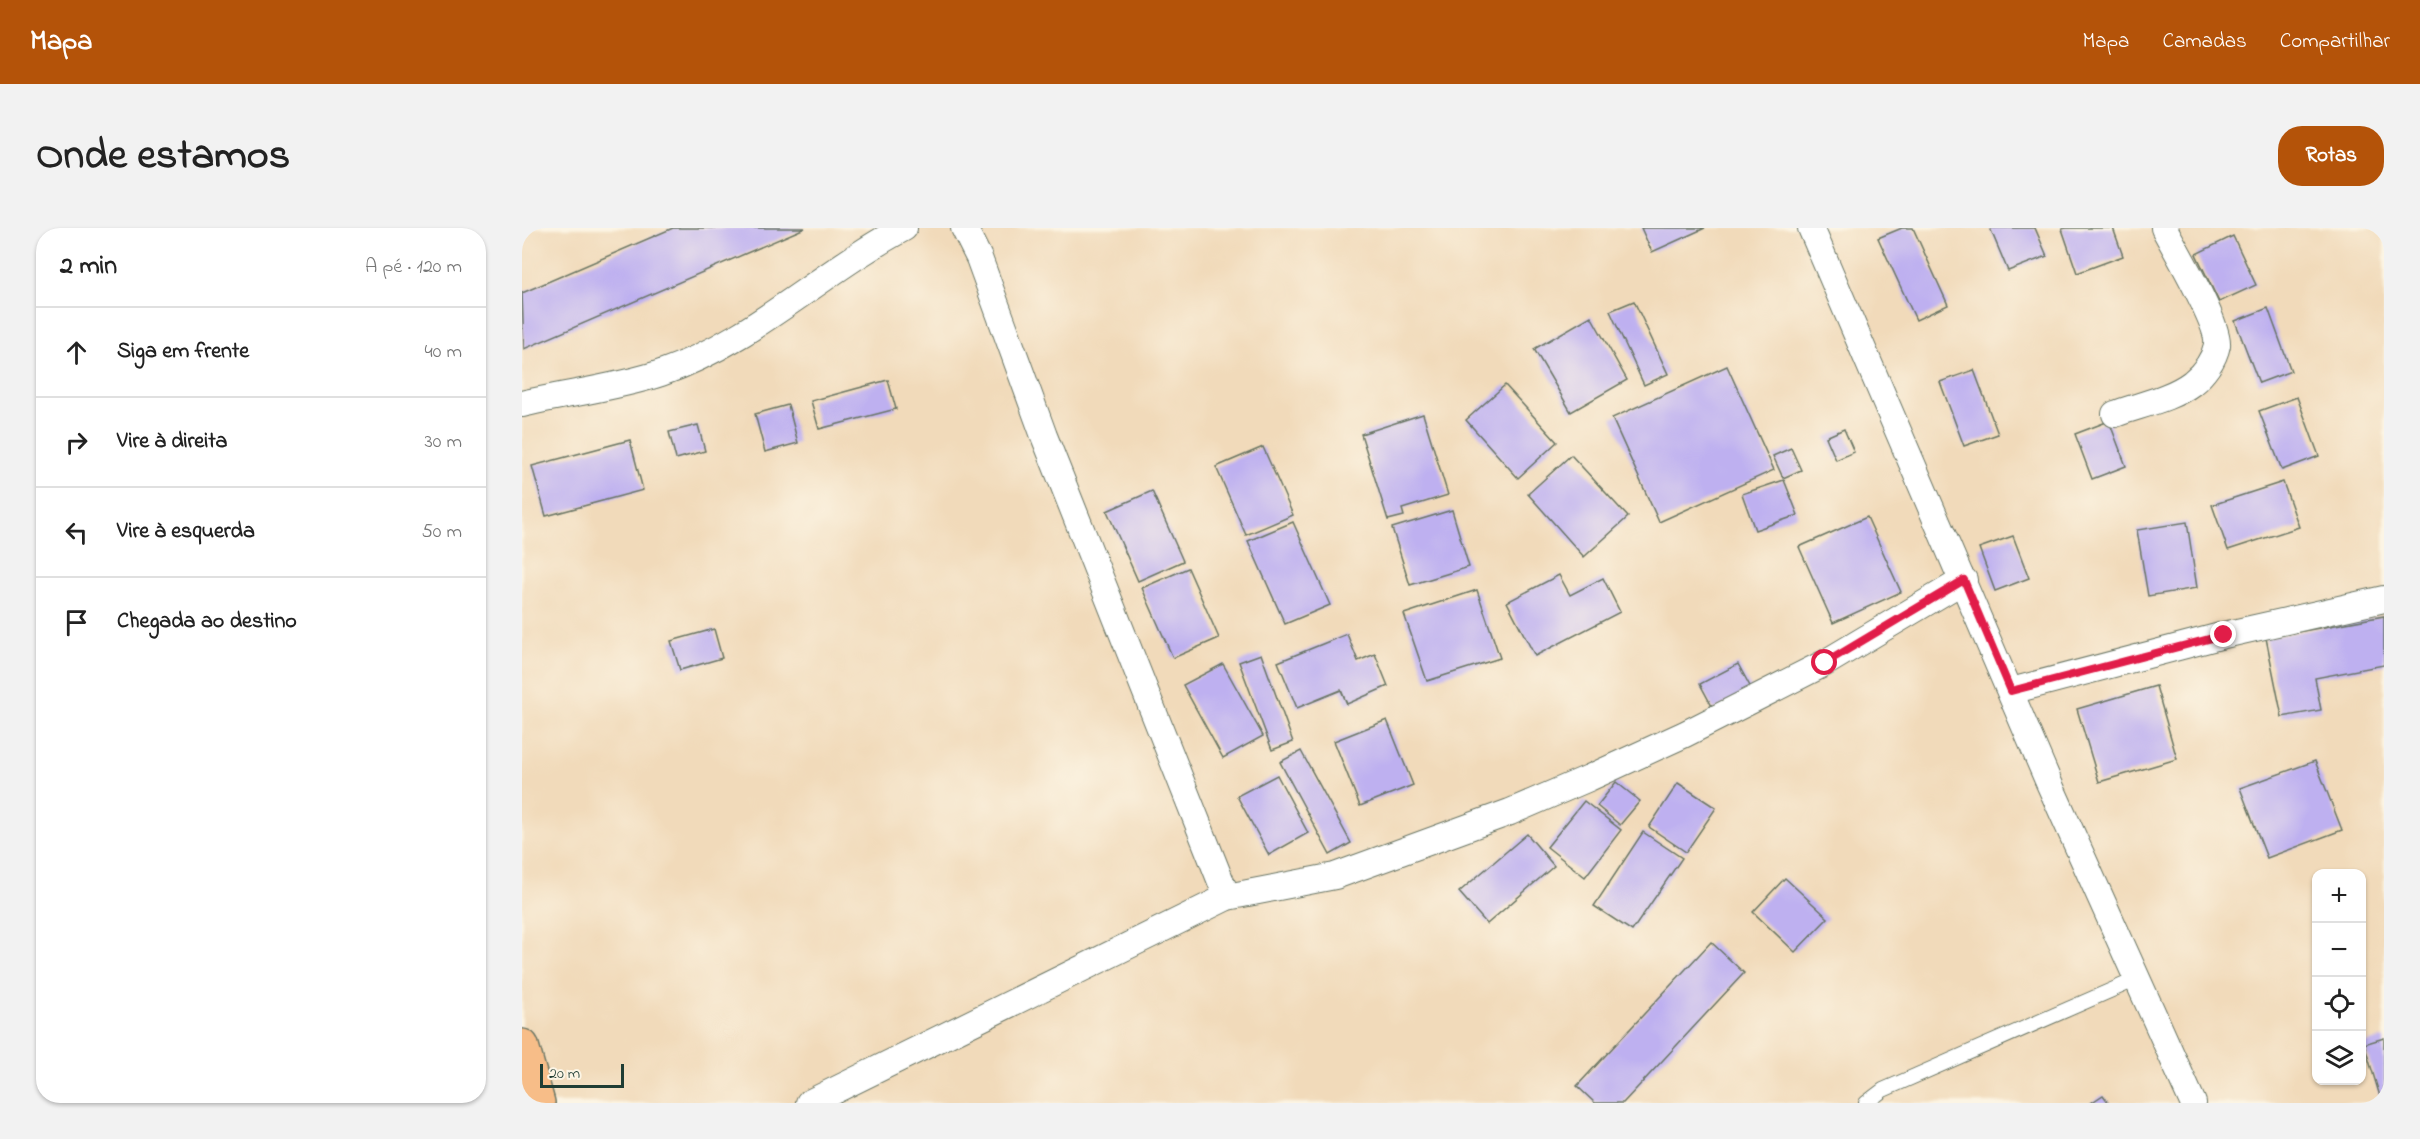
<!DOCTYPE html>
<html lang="pt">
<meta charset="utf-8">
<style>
body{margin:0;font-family:"Indie Flower",sans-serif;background:#f2f2f2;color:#222}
.controls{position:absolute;right:18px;bottom:18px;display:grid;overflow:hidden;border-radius:12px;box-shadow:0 2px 4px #0004}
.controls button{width:54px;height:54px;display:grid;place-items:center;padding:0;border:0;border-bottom:2px solid #e0e0e0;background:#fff;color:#222;font:30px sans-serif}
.scale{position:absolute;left:18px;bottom:15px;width:84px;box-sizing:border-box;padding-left:6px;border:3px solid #1f3d34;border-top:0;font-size:16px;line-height:21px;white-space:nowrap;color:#1f3d34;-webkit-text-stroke:4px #fcf5e5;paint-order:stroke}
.stop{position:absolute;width:18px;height:18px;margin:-14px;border:4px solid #e11d48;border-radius:50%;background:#fff}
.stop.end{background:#e11d48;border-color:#fff;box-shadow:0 2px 6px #0008}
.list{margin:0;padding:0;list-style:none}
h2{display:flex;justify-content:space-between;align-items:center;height:78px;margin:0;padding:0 24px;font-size:26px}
h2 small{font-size:20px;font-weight:400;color:#767676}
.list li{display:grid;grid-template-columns:39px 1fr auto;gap:18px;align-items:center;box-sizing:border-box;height:90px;padding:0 24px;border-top:2px solid #e0e0e0}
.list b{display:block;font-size:22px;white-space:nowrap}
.list em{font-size:20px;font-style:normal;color:#767676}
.icon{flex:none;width:33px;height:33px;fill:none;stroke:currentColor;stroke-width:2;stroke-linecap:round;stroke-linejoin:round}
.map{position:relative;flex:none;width:1862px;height:875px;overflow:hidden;border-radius:24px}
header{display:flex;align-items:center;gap:36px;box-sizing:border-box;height:84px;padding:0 30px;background:#b45309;color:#fff}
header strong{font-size:28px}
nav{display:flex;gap:33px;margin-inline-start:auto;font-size:21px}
.intro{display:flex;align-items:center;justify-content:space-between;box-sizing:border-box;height:144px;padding:0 36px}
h1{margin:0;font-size:42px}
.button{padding:15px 27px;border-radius:24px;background:#b45309;color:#fff;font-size:21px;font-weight:700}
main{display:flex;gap:36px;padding:0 36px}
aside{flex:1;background:#fff;border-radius:24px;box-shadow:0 2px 4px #0004}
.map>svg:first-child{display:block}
</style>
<header>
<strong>Mapa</strong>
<nav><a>Mapa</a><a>Camadas</a><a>Compartilhar</a></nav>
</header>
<div class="intro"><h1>Onde estamos</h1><a class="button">Rotas</a></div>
<main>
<aside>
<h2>2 min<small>A pé · 120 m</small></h2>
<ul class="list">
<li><svg class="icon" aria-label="ahead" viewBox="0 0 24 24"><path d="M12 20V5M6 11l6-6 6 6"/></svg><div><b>Siga em frente</b></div><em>40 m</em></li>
<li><svg class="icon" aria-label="right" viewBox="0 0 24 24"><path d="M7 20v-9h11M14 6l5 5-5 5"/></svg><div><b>Vire à direita</b></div><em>30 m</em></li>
<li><svg class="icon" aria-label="left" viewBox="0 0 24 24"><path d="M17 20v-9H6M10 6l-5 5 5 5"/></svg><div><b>Vire à esquerda</b></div><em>50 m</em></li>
<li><svg class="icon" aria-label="arrive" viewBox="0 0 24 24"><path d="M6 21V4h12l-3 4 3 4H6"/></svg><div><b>Chegada ao destino</b></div></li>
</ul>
</aside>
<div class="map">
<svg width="1862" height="875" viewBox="0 0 1862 875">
<rect width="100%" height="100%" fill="#fcf5e5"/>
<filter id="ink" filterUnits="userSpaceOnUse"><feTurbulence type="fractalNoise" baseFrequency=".0167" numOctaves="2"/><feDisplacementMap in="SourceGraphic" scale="12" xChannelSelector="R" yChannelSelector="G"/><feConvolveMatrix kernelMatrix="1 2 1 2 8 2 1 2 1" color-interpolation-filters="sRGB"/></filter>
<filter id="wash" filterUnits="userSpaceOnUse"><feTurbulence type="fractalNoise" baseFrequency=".008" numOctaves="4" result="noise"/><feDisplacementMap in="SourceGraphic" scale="24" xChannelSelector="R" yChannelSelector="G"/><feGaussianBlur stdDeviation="1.35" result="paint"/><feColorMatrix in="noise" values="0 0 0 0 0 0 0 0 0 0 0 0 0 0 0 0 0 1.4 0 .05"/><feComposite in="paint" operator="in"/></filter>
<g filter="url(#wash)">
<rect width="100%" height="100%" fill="#f1daba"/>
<g id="blocks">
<g fill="#beb0f0">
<path d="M151,0H283L2,121L0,65Z"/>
<path d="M1119,0H1183L1130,24Z"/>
<path d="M1380,0H1391L1426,77L1394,92L1356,10Z"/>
<path d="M1468,0H1513L1525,28L1486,43Z"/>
<path d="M1544,0H1591L1601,28L1555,45L1540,1Z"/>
<path d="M1711,8L1734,57L1697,74L1674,26Z"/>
<path d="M1112,73L1146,146L1122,157L1088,83Z"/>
<path d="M1746,80L1769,143L1737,155L1713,93Z"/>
<path d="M1069,88L1105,152L1049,184L1012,121Z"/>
<path d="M1205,138L1252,242L1137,294L1090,190Z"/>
<path d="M1452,142L1476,206L1442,218L1418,154Z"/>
<path d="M366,152L374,181L297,201L289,173Z"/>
<path d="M983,157L1035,214L996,250L944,192Z"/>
<path d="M1775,169L1797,228L1760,242L1737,183Z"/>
<path d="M266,177L276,215L243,224L233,186Z"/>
<path d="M901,186L926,267L880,281L882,288L866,292L839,206Z"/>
<path d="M1587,193L1604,238L1570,251L1553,206Z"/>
<path d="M176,197L183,223L154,231L147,204Z"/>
<path d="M1322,201L1332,224L1314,232L1304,209Z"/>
<path d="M108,212L121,262L24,288L10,238Z"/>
<path d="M741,219L771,287L724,307L694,239Z"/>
<path d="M1269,220L1279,242L1261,250L1251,228Z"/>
<path d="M1049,227L1106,289L1062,329L1006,266Z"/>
<path d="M1262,252L1276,287L1233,302L1220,266Z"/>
<path d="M1761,254L1777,299L1706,322L1690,277Z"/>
<path d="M630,263L661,333L616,353L585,283Z"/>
<path d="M930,282L947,339L888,357L870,300Z"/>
<path d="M1345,289L1379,364L1311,395L1277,319Z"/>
<path d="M771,294L808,377L763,396L726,313Z"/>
<path d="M1665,294L1675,360L1626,368L1615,302Z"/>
<path d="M1491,308L1507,350L1473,363L1457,320Z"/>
<path d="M666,340L697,410L651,430L620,360Z"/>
<path d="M1037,347L1048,367L1081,350L1098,384L1013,428L985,374Z"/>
<path d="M955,362L978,430L905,453L882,386Z"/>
<path d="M1862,388V437L1793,450L1799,482L1760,489L1744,410Z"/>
<path d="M192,401L200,430L158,442L149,413Z"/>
<path d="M825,406L836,433L853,426L866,458L825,476L819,462L775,480L756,434Z"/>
<path d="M739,426L771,514L750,522L717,434Z"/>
<path d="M701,436L741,508L701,530L661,457Z"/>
<path d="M1216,436L1230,462L1192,482L1178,456Z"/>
<path d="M1634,458L1655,531L1577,554L1555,481Z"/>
<path d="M865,492L891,557L838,578L812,513Z"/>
<path d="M779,523L829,615L808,627L758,534Z"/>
<path d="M1793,533L1820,602L1745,630L1718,560Z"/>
<path d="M755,547L786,605L747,627L715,568Z"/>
<path d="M1094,554L1118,573L1098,597L1075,578Z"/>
<path d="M1156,555L1194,580L1164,624L1127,599Z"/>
<path d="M1062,573L1099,602L1063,649L1025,619Z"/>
<path d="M1121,604L1160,630L1110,703L1072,678Z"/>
<path d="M1005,606L1032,638L965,696L937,664Z"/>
<path d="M1263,650L1306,690L1273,724L1231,684Z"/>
<path d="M1189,714L1222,745L1101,875H1073L1055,858Z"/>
<path d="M1862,810V875H1860L1842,816Z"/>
<path d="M1581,867L1587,875H1569Z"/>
</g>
</g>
</g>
<g filter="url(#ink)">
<use href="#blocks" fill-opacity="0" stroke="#687463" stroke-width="1.5"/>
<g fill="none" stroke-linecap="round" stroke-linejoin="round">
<defs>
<path id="lane" d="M1344,875L1361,862L1615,751"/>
<g id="street">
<path d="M442,0L457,30L522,208L705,669"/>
<path d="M1289,0L1527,555L1671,875"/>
<path d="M0,176C43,166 98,159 139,145C229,114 299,44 382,0"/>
<path d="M1593,186C1617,177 1649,171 1670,155C1681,146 1692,132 1695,117C1698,97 1653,21 1642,0"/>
<path d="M1489,463L1702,407L1862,371"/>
<path d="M287,875L705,669L813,648L988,584L1067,550L1163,506L1303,435L1442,352"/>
</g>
<path id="primary" d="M0,818L16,875"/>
</defs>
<use href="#lane" stroke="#687463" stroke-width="16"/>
<use href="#street" stroke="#687463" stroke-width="28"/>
<use href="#primary" stroke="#687463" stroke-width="36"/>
<use href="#lane" stroke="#fff" stroke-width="14"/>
<use href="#street" stroke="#fff" stroke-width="26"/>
<use href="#primary" stroke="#f7bd88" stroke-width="33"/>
</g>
</g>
<g fill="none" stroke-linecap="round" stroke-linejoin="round" filter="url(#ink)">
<path stroke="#e11d48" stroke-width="8" d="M1303,435L1442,352L1489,463L1702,407"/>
</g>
</svg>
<div class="controls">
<button>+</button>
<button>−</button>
<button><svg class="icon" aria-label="locate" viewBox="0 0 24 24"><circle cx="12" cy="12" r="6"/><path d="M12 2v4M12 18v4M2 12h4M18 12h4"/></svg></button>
<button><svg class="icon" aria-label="layers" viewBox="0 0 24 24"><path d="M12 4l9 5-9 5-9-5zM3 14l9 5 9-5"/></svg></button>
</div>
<div class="scale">20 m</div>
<div class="stop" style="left:1303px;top:435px"></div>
<div class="stop end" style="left:1702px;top:407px"></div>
</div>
</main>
